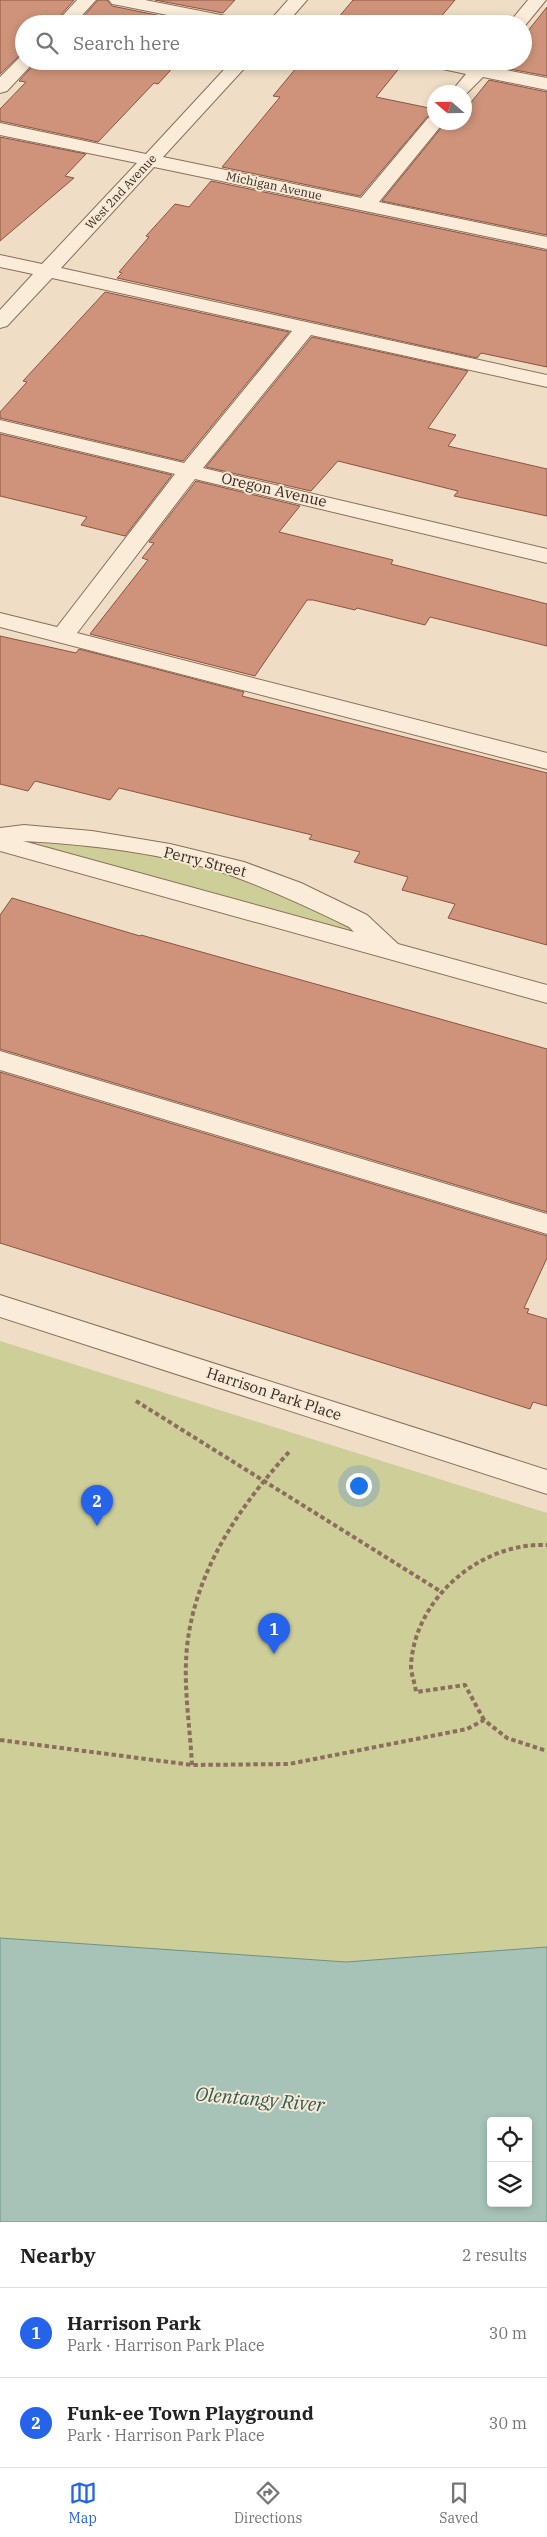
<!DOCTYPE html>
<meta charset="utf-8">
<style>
body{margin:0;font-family:"IBM Plex Serif",serif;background:#f6f6f6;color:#222}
.controls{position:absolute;right:15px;bottom:15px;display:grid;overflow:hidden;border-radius:5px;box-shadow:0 2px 8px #0003}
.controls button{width:45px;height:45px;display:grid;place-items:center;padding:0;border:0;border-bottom:1px solid #e0e0e0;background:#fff;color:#222;font:25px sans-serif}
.compass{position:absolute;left:427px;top:85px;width:45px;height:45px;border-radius:50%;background:#fff;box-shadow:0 2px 8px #0003;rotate:290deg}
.you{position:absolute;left:358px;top:1485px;width:18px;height:18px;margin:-12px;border:4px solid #fff;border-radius:50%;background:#1a73e8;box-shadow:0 0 0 8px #1a73e833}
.badge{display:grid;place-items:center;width:32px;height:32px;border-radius:50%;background:#2563eb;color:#fff;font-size:16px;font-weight:700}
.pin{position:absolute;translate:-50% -41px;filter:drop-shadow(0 1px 2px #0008)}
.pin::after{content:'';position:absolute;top:26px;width:18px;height:15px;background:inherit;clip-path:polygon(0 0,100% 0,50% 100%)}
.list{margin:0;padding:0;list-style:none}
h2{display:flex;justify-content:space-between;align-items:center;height:65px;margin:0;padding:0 20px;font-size:21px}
h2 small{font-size:16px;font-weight:400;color:#767676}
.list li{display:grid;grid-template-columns:32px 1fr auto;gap:15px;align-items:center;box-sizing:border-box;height:90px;padding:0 20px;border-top:1px solid #e0e0e0}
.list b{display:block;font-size:19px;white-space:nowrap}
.list p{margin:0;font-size:16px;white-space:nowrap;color:#767676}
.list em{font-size:16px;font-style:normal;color:#767676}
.icon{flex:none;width:28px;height:28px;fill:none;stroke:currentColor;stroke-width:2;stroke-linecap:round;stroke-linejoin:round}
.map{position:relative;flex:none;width:547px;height:2222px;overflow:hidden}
.search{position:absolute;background:#fff;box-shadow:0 2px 8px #0003;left:15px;right:15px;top:15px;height:55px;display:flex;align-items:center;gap:12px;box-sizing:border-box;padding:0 18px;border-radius:28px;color:#767676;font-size:19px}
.sheet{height:245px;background:#fff}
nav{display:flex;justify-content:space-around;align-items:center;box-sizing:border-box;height:70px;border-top:1px solid #e0e0e0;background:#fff;font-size:14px;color:#767676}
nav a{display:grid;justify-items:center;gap:2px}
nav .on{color:#2563eb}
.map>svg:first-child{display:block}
</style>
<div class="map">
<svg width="547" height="2222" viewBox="0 0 547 2222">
<rect width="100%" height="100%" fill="#efdec5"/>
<g fill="#cece99">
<path d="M0,835L170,852L292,889L390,951Z"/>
<path d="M0,1341L547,1513V1947L346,1962L0,1938Z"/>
</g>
<path fill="#a7c3b7" stroke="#6d9184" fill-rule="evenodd" d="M0,1938L346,1962L547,1947V2222H0ZM491,2121H528V2203H491Z"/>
<g fill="#ce937a" stroke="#8b5440">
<path d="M0,0H74L53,24H24V54L19,56L0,74Z"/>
<path d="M98,0H107L112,6L201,24H77Z"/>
<path d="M155,0H235L223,13Z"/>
<path d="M353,0H455L435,24H333Z"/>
<path d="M547,7V76L499,67L504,61H523V37Z"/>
<path d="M37,61H179L158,84L154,83L98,142L0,121V109L26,82L19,81Z"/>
<path d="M302,61H405L376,97L434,109V114L427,117L360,196L222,167L280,97L273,96Z"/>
<path d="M489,80L547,92V235L382,201L446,122H464V111Z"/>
<path d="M0,137L86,154L65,176L74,178L0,241Z"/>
<path d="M211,181L547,251V367L481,353L477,358L117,278L122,273L119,272L149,237L146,236L175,204L189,207Z"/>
<path d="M105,292L289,332L183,461L0,418V412L27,382L23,381Z"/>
<path d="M312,337L468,371L428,428L456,435L448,446L547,469V516L454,496L458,491L338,461L311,491L206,467Z"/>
<path d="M0,434L172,475L125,536L81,525L87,517L0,496Z"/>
<path d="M196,481L300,506L279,532L393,560L391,564L547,604V646L430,617L425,625L357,608L355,610L313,600H307L255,676L90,634L148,560L142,558L154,543L149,542Z"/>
<path d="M0,636L76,653L79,649L244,692L242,696L547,773V945L448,918L455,904L402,890L408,877L354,862L360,852L309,839L312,835L119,788L110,800L35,781L28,791L0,784Z"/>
<path d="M12,898L140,936L141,935L547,1049V1212L0,1049V915Z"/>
<path d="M0,1072L547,1236V1258L524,1308L529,1309L527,1313L547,1319V1406L533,1402L530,1409L0,1243Z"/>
</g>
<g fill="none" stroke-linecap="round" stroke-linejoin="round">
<defs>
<g id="minor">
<path d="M77,0H96L74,24H55Z"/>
<path d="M109,0H145L241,19L247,20L250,24H212L118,5L112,4Z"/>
<path d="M288,0H307L286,24H267Z"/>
<path d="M528,0H546L523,28V24H508Z"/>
<path d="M24,56V61H35L7,91L0,93V77L20,57Z"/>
<path d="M232,61H251L163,157L361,198L428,118L434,116V122H444L379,202L547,237V249L154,167L61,268L547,375V387L311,335L203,468L547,549V563L195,479L77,633L547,753V769L0,627V613L57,627L175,474L0,432V420L184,463L292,331L52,278L7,326L0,328V310L33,274L0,267V255L42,264L137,163L0,135V123L146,154Z"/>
<path d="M421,61H459L474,64L476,61H495L490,67L547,78V90L483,77L464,96V92H451L466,74L424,65Z"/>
<path d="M24,825L92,831L170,844L244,862L301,883L367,915L398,944L547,985V1003L0,851V828ZM23,841C88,844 169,854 230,875C271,890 310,908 349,927L354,932Z"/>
<path d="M0,1051L547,1214V1234L0,1070Z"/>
<path d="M0,1295L547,1470V1494L0,1317Z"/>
</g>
</defs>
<use href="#minor" stroke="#8b6e5b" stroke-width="2"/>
<g stroke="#8b6e5b" stroke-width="4" stroke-dasharray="4.5 3" stroke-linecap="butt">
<path d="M136,1401L440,1591"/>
<path d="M484,1720L465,1685L416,1692C415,1683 411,1674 411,1666C414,1599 480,1542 547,1545"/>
<path d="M0,1740L192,1765L289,1764L467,1729L484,1720L507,1738L547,1751"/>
<path d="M192,1765C190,1726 183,1686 187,1647C195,1571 239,1507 289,1452"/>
</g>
<use href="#minor" fill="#faecd9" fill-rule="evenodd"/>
</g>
<g text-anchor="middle" stroke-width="4" stroke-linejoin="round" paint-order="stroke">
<g font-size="12" fill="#3b291f" stroke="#f6e9d5">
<text transform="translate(274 186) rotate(12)" y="4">Michigan Avenue</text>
<text transform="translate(121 192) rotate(-47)" y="4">West 2nd Avenue</text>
</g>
<g font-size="15" fill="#3b291f" stroke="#f6e9d5">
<text transform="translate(274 490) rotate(13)" y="5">Oregon Avenue</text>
<text transform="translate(205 862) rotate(14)" y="5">Perry Street</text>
<text transform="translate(274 1394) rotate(18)" y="5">Harrison Park Place</text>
</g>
<g font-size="19" font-style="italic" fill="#2e5b52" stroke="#f6e9d5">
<text transform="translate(260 2099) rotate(5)" y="7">Olentangy River</text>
</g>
</g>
</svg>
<div class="controls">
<button><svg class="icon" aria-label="locate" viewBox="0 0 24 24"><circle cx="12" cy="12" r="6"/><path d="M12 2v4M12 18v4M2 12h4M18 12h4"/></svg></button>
<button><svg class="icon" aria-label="layers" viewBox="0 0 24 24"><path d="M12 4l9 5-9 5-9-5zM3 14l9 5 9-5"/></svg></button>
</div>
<svg class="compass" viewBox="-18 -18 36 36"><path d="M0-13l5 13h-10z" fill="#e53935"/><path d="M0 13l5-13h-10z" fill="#767676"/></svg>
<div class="you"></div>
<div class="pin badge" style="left:274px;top:1654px">1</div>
<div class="pin badge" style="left:97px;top:1526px">2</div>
<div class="search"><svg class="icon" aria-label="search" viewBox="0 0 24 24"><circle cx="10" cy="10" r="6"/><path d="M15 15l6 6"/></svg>Search here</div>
</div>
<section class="sheet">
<h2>Nearby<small>2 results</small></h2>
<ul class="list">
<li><span class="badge">1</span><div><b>Harrison Park</b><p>Park · Harrison Park Place</p></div><em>30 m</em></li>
<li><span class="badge">2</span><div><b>Funk-ee Town Playground</b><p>Park · Harrison Park Place</p></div><em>30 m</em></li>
</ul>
</section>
<nav>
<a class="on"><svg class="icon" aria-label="map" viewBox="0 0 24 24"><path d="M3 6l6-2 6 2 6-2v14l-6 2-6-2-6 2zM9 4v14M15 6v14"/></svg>Map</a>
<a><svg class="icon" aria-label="directions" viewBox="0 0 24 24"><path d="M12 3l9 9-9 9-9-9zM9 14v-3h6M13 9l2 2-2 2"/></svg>Directions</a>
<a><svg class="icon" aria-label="saved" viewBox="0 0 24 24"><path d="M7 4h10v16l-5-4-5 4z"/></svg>Saved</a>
</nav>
